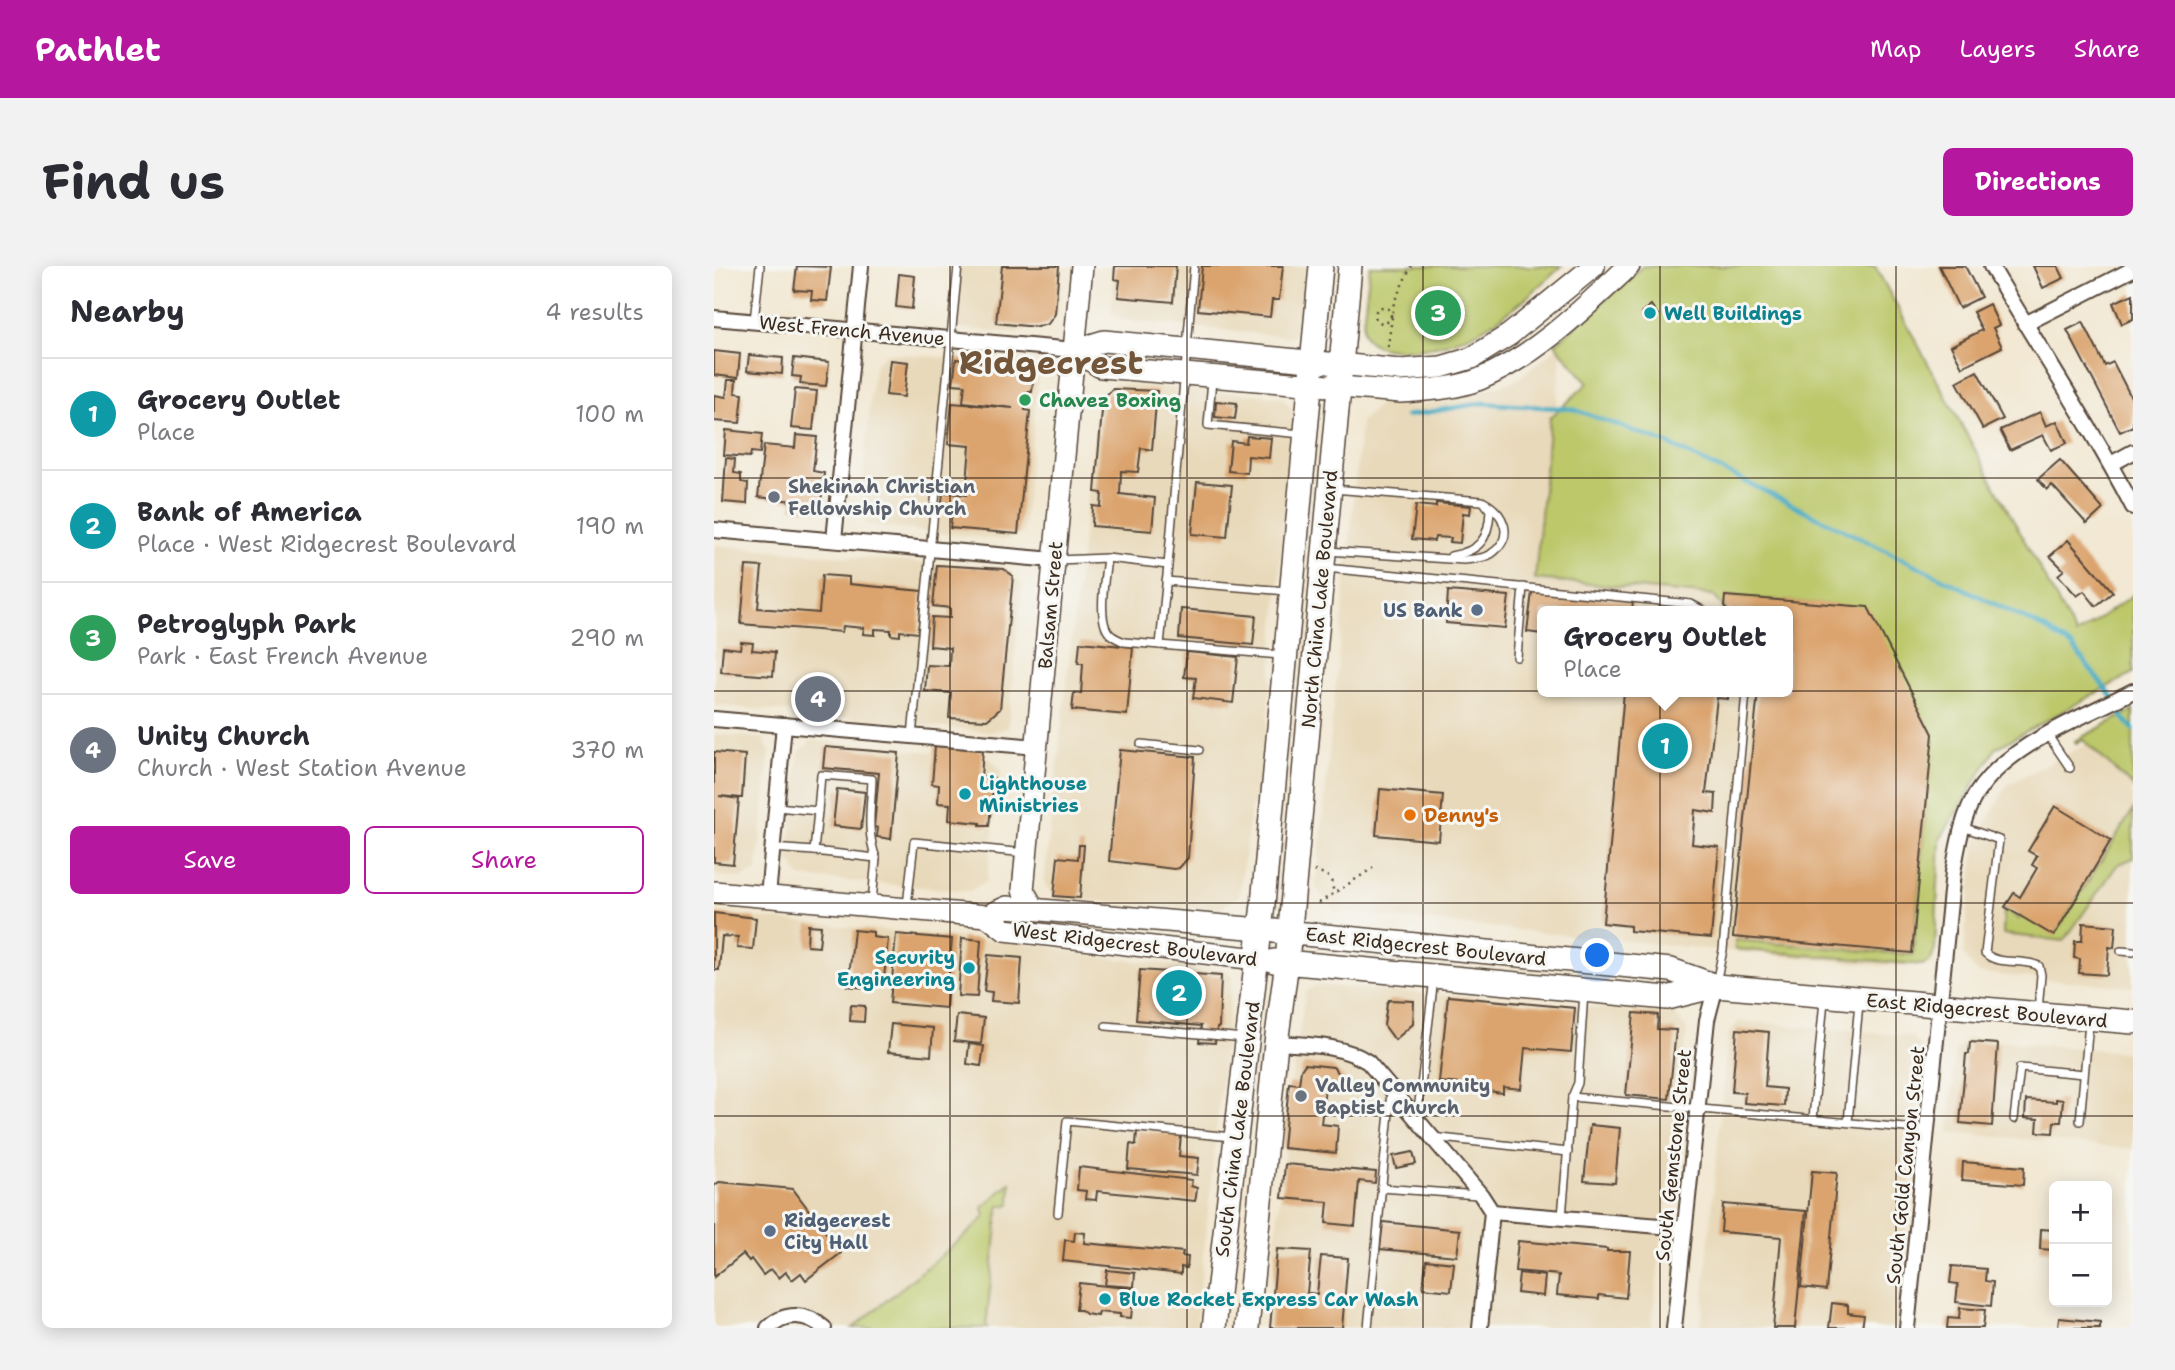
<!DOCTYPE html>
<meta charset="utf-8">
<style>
body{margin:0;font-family:"Shantell Sans",sans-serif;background:#f2f2f3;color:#2b2b33}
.controls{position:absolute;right:21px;bottom:21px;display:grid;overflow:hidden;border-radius:10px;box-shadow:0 4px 18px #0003}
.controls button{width:63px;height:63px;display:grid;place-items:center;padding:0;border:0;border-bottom:2px solid #e1e1e2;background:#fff;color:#2b2b33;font:35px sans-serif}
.you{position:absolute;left:884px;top:690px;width:24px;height:24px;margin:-18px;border:5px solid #fff;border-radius:50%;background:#1a73e8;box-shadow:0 0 0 10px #1a73e833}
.badge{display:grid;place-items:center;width:46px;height:46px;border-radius:50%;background:#b5179e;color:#fff;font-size:23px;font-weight:700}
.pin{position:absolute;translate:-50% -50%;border:4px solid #fff;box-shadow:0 2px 7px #0006}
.popup{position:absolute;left:823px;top:340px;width:256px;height:91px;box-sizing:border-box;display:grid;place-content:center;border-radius:10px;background:#fff;filter:drop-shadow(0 2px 5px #0005);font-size:23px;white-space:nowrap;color:#7c7c81}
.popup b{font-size:26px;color:#2b2b33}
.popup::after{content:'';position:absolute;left:50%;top:100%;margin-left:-14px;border:14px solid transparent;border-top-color:#fff}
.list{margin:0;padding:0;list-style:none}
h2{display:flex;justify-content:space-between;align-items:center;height:91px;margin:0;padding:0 28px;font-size:30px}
h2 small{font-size:23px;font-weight:400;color:#7c7c81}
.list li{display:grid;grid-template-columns:46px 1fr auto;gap:21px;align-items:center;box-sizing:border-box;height:112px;padding:0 28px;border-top:2px solid #e1e1e2}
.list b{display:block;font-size:26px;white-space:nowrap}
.list p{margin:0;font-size:23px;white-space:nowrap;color:#7c7c81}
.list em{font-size:23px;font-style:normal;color:#7c7c81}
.actions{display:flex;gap:14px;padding:21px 28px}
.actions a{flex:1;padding:16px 0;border:2px solid #b5179e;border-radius:10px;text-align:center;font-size:24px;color:#b5179e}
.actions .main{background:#b5179e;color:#fff}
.map{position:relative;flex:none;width:1419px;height:1062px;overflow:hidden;border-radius:10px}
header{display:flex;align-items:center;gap:42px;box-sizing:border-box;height:98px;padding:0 35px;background:#b5179e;color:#fff}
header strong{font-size:33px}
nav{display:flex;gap:38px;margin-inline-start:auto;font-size:24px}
.intro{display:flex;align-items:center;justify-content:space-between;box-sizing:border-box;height:168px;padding:0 42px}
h1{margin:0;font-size:49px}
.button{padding:18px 32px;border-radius:10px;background:#b5179e;color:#fff;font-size:24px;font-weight:700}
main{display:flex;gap:42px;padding:0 42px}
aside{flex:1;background:#fff;border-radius:10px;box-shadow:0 4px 18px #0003}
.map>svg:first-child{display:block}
</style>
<header>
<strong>Pathlet</strong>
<nav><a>Map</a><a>Layers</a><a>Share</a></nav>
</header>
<div class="intro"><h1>Find us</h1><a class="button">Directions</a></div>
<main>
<aside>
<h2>Nearby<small>4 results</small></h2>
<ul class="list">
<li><span class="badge" style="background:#0f9aa8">1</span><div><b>Grocery Outlet</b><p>Place</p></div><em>100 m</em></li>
<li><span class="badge" style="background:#0f9aa8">2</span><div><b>Bank of America</b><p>Place · West Ridgecrest Boulevard</p></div><em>190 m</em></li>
<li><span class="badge" style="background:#2e9e5b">3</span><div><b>Petroglyph Park</b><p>Park · East French Avenue</p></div><em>290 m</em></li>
<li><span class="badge" style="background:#6b7280">4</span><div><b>Unity Church</b><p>Church · West Station Avenue</p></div><em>370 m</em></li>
</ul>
<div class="actions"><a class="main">Save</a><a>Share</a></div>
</aside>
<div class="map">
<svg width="1419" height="1062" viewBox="0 0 1419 1062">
<rect width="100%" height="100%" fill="#f6f6f2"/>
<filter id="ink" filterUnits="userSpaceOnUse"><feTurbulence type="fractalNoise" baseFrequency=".0143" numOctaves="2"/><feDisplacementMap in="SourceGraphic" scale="14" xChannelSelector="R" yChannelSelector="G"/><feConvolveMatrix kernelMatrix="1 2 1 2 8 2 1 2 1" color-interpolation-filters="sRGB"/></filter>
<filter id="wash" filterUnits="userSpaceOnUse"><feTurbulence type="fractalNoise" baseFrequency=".00686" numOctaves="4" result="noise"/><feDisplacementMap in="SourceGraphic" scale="28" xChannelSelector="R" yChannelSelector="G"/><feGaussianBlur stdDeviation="1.57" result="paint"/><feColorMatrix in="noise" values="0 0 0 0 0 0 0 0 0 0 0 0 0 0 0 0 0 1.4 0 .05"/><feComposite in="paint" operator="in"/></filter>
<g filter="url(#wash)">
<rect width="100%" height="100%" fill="#f2e8d3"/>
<g fill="#e8d9ba" fill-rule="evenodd">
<path d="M240,0H348L343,50L303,67L235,61Z"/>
<path d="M401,0H593L586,63L577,71L408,54L397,48Z"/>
<path d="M848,78L827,311L1166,342L1235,468L1220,699L1167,700L622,646L602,622L647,155L667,138L701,140L733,135L801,115ZM828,345H1074V426H828Z"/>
<path d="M172,87L311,97L324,110L309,267L290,274L152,259L146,245L157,124L161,99Z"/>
<path d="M401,117L568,131L579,145L548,521L537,543L525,630L505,643L344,632L330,616L380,176L387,129Z"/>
<path d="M0,279L289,304L308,318L294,462L278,466L0,439Z"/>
<path d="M0,468L49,472L56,486L43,605L26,612L0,609Z"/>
<path d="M98,474L275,492L287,504L273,614L256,625L86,611L74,592L85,486Z"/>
<path d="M1377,476L1419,497V721L1263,707L1249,688L1262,576L1293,519Z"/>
<path d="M0,648L331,680L383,691L512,704L518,712L482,1062H0Z"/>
<path d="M602,719L961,748L973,764L937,1062H553L575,837L591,726Z"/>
<path d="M1025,755L1197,770L1208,783L1182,1062H987L1014,767Z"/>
<path d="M1253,772L1418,787L1419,883L1235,866L1241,786Z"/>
</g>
<g fill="#bcc86a" stroke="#7c7944" stroke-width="2">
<path d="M656,0H848C796,47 754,87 679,83C668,82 652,79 649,65C648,55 655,13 656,0Z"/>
<path d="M929,0H1161L1362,369L1419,329V407L1282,482L1226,573L1221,684L1217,693L1209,699L1021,683V674L1199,689L1218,468L1150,342L1012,330L1011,343L999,329L821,313L836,152L874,117L841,78Z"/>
<path d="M1419,444V521L1369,474L1362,477L1361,475Z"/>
<path d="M1419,544V592L1403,599L1350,675L1289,668L1290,643L1305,653L1306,649L1341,668Z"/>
<path d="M297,916L296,939L285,940L272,1061L275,1062H139L252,969L271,951L269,941Z"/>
</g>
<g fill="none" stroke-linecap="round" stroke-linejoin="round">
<path stroke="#42aac2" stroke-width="4.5" d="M692,150L768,137L859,143L950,176L1330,362L1359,381L1401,435L1410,453L1419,463"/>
</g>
<g id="blocks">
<g fill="#dba46e">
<path d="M83,0L117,1L113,35L97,34L98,25L80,24Z"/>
<path d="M288,0H345L341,48L334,58L323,61L282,57Z"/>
<path d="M401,0H462L459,36L404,31L406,14L400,13Z"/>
<path d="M488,0H569L565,34H558L556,51L484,44Z"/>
<path d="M1225,0H1251L1267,31L1245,42Z"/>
<path d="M1319,0H1344L1350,12L1329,22Z"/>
<path d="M185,8L201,10L198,43L182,41Z"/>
<path d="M1419,28V53L1408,58L1399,37Z"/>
<path d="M1275,38L1285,59L1279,62L1288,81L1248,101L1237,80L1268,64L1259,46Z"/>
<path d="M937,39L944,49L936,55L928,46Z"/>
<path d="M1369,56L1391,100L1399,96L1419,135V160L1406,166L1353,64Z"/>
<path d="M0,85L26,88L24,112L0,109Z"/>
<path d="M35,89L69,92L68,108L33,105Z"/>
<path d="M80,92L115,96L112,120L86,118L87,111L78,110Z"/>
<path d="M242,93L302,99V96L308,97L315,102L319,112L318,126H313L311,144L316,145L304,268L236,262L238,246L227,245L229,226L252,229L256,180L234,178L238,137L299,142L249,136L251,119L239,118Z"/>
<path d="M176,94L194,96L190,131L172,129Z"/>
<path d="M1263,105L1289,153L1269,163L1243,116Z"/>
<path d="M14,114H22L21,127L29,128L26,157L0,155V129L12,131Z"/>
<path d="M81,123L103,125L99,164L77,162Z"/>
<path d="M398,123L443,125L438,184L427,182L424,206L407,205L406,228L441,232L438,265L378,260L379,240L387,241L388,227L381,226L389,133Z"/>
<path d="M502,135L523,137L521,153L501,151Z"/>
<path d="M1326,146L1332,160L1343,155L1353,177L1337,184L1329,169L1296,184L1286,164Z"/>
<path d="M12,164L48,168L46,187L37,186L36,191L10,189Z"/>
<path d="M82,169L103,171L99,205L110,207L106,245L78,242L79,235L44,231L50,179L81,182Z"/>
<path d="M533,170L557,172L555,192L534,190L533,207L514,205L517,175L532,177Z"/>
<path d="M12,192L21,193L20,207L27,208V216L34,217L33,238L9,236Z"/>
<path d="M1346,194L1389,243L1373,258L1338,219L1333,224L1324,213Z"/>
<path d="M483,216L518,219L513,271L478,268Z"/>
<path d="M722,237L757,240L756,248L749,247L746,277L736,276L737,272L721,271L720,275L698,273L702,239L722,241Z"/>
<path d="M1354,274L1399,326L1382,340L1370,325L1363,330L1344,309L1350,304L1336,290Z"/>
<path d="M223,299L290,303L299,310L286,443L273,454L235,452L237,427L211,425L213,399L235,400L236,382L216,380L218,351L236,352V342L219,340Z"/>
<path d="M32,300L48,301L44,342L105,347L108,309L135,311V318L208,325L204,367L186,365V370L177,369V364L161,363V369L149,368L150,362L139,361L129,360L128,366L27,358Z"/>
<path d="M734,325L795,330L791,362L732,357Z"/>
<path d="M818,326L919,335L918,345H828V368L813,366Z"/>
<path d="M1011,330L1154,341L1219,468L1198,687L1019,671L1044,426H1074V345H1014L1010,341Z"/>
<path d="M467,343L542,350L539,379L465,372Z"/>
<path d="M27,376L39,377L38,384L61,386L59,410L7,406L9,381L26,383Z"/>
<path d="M366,376L419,381L413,449L358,444L360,427L367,428L369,397H364Z"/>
<path d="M473,386L524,391L519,437L479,432L482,412L470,411Z"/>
<path d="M910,426H1014V433L1003,432L992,527L1002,528L1001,547L981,544L978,578L1005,581L997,672L916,665V660L889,657Z"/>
<path d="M221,480L269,484L267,511L280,512L275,560H266V557L235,554L236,538L224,537L225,519L218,518Z"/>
<path d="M111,481L185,487L177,573L163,571L164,562L160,561L165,507L109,502Z"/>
<path d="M406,484L481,491L474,592L465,602L460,603L395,595Z"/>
<path d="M0,486L31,489L28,532L5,530L25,533L19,598L0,596Z"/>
<path d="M123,523L151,526L147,563L119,560Z"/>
<path d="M666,523L729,529L725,575L662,569Z"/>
<path d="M1341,540L1397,574L1340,670L1291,641L1300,627L1306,631L1323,602L1318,599L1323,590L1314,585Z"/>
<path d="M365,579H370L366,632L340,630L344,591L364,593Z"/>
<path d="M0,647L42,652L39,683L23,682L24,671L8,670L5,704H0Z"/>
<path d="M1369,657L1402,660L1400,682L1395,681L1393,709L1365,707L1366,693L1360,692L1361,675H1368Z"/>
<path d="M94,659L107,660L105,681L93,680Z"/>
<path d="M140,664L159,666V671L174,673L170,712L153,710L152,722L134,720Z"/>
<path d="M182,668L238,673L232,742L176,737Z"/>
<path d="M248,672L267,674L263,731L244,730Z"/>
<path d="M274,689L308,692L305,737L277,735L278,726L270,725Z"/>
<path d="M426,704L507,710L505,761L503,762L501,777L485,776L487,760L422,754Z"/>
<path d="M734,730L861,742L857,786L811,782L807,823L789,821V827L767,824L768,820L725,816Z"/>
<path d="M675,734L700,735L699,758L681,774L670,759L673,737Z"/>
<path d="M137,739L151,740L150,756L136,755Z"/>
<path d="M920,747L944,749L943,763L962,764L955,833L912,829Z"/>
<path d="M243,749L270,752L267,778L240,775Z"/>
<path d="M177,758L219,762L217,790L174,786Z"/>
<path d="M1023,763L1055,766L1051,821L1071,823L1070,840L1030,837L1031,827L1018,826Z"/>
<path d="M1256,776L1284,778L1278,860L1246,857L1252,788H1255Z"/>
<path d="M255,778L270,780L267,800L253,798Z"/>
<path d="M591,798L619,801L632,815L623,821H611L607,858L624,860L622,887L569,882L575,817L585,818L587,804Z"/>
<path d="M1342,833L1349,834L1347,856H1340L1339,867L1323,866L1324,853L1311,852L1312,834L1342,836Z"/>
<path d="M876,859L906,862L901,917L870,915Z"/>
<path d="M423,865L467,869L465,890L485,892L483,909L414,903L416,878L422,879Z"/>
<path d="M699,886L702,898L682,902L679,890Z"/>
<path d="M1249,896L1310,901L1309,919L1248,914Z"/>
<path d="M571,898L662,906L661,917L645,915L641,960L612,957L614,936L568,932Z"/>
<path d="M365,901L478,914L477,920L483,922L482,931L481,935L383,925L382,934L371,933L372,925L363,924Z"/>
<path d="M1098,905L1123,907L1112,1024L1087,1021Z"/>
<path d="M5,916L79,923L127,987L92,1014L87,1007L78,1014L72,1006L65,1012L57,1003L49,1009L37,993L35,995L29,988L0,1011V920Z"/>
<path d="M1009,938L1092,945L1081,1062H1059L1067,971L1007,966Z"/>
<path d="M669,956L746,964L743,990L666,983Z"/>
<path d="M1327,963L1340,964V984L1326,983Z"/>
<path d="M361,966L371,967L370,977L469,986L468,990L474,991L473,1002L467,1001V1008L349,995L351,974L360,975Z"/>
<path d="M804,975L893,983V985H916L912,1032L885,1029V1033L843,1029L845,1009L801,1005Z"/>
<path d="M563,983L597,985L593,1027L603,1028L607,990L634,992L628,1062H556Z"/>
<path d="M712,994L740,997L737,1025L709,1022Z"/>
<path d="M1238,1000L1272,1003L1271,1015L1279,1016L1277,1040L1242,1036L1244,1018L1236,1017Z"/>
<path d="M393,1004L421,1007L420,1021L391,1019Z"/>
<path d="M805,1007L831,1010L829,1030L803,1027Z"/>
<path d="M365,1017L420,1023L417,1052L406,1051V1048L385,1046L384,1050L372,1048L367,1044H362Z"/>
<path d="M1118,1037L1134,1039V1047L1150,1049L1148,1062H1115Z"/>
<path d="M1246,1042L1271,1044L1269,1062H1233L1234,1052L1245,1053Z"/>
<path d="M1345,1052L1386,1056V1062H1344Z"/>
</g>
</g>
</g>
<g filter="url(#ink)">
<use href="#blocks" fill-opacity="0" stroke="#564639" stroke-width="2"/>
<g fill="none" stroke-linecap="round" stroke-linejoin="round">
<defs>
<g id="lane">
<path d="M40,55L46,0"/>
<path d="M498,114L494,159L588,168"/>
<path d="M613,285L750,294C759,293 770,293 777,288C802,271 790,246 768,235L619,223"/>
<path d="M737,290C766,285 775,273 776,244L772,239"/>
<path d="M393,292C391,310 383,354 395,367C398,371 406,374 410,376L567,389"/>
<path d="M343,294L393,292L454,299L446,379"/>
<path d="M454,299L480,0"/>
<path d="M612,302L977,338L990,345"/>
<path d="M452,315L573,325"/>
<path d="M803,391L809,321"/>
<path d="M1333,468L1356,502"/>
<path d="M198,470L244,0"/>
<path d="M427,478L485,484"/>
<path d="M1249,561L1285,574L1271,687C1284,700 1308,692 1325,700L1327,709L1324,745"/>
<path d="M58,582L100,585L104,545L63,541"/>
<path d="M100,585L162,592C152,566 157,541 158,513L107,509L104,545"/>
<path d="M158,636L162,592"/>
<path d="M193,640L200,576L312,587"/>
<path d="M1407,685L1419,686"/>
<path d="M1002,717L1009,684L1032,426"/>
<path d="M392,760L531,772"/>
<path d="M858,831L1213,864"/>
<path d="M703,853L720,712"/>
<path d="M1099,853L1110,734"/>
<path d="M1300,853L1306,802L1370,808"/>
<path d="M1366,855L1375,757"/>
<path d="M1134,856L1145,737"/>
<path d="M718,871L854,886"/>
<path d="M667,922L764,929"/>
<path d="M344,947L353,855L518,871"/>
<path d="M848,951L858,831L864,817L870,726"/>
<path d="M654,1062L677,826"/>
</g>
<g id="street">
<path d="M1277,0C1324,81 1376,158 1419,241"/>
<path d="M0,52L360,84"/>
<path d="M1311,58L1419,3"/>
<path d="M1397,198L1419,186"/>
<path d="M0,264L340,294"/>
<path d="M120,274L147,0"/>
<path d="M0,453L323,481"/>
<path d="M54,630L70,459"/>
<path d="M562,777C593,779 627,778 654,796L767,929L778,946L766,1062"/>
<path d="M778,946L970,962"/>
<path d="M54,1062C71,1045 93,1047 110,1062"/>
<path d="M960,1062L993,754L1002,720"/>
<path d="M1193,1062L1239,606C1244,580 1248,551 1262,528C1294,478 1368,452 1419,425"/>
</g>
<g id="secondary">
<path d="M360,84L387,101L687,126C714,124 741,123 766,113C823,89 870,42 915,0"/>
<path d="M360,84L390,75L686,104L727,101L758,92L795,69L880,0"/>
<path d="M0,626L273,650L293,641L546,663"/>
<path d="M320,643L309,624L368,0"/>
<path d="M273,650L291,664L543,693"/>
</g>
<g id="primary">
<path d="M560,665L957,704L1002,720L1419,756"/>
<path d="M560,695L953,732L1002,720"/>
<path d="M500,1062L549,638L607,0"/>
<path d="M533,1062L562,777L573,696L636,0"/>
</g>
</defs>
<use href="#lane" stroke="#564639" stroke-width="10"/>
<use href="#street" stroke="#564639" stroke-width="18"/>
<use href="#secondary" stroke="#564639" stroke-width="24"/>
<use href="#primary" stroke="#564639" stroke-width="26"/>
<g stroke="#564639" stroke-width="2.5" stroke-dasharray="2 5" stroke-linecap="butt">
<circle cx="669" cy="49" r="8"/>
<path d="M674,81L680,36L697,0"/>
<path d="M600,605L611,608L617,613L620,628"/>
<path d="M605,637L659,602"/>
</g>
<use href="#lane" stroke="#fff" stroke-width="7"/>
<use href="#street" stroke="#fff" stroke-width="14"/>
<use href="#secondary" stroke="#fff" stroke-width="21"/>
<use href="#primary" stroke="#fff" stroke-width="23"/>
</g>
</g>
<path fill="none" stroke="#3b2a1e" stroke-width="2" stroke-opacity="0.55" d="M236,0V1062M473,0V1062M709,0V1062M946,0V1062M1182,0V1062M0,212H1419M0,425H1419M0,637H1419M0,850H1419"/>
<g fill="#0f9aa8" stroke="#f6f6f2" stroke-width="2.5">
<circle cx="936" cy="47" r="7"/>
<circle cx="251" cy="528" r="7"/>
<circle cx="255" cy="702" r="7"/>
<circle cx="391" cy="1033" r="7"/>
</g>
<circle fill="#2e9e5b" stroke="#f6f6f2" stroke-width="2.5" cx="311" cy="134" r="7"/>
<g fill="#6b7280" stroke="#f6f6f2" stroke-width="2.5">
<circle cx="60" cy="231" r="7"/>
<circle cx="587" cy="830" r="7"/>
</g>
<g fill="#5c6f8a" stroke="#f6f6f2" stroke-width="2.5">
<circle cx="763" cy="344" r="7"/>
<circle cx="56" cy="965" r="7"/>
</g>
<circle fill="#e8710a" stroke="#f6f6f2" stroke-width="2.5" cx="696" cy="549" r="7"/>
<g text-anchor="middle" stroke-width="6" stroke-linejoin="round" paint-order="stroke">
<g font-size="19" font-weight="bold" fill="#0d838f" stroke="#f6f6f2" text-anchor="start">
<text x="950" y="54">Well Buildings</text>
<text x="265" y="524">Lighthouse<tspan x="265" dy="22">Ministries</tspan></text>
<text x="241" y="698" text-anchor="end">Security<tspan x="241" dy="22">Engineering</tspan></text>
<text x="405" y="1040">Blue Rocket Express Car Wash</text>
</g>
<g font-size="19" fill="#3b2a1e" stroke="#f6f6f2">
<text transform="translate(138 64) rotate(5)" y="7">West French Avenue</text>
<text transform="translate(605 333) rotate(-85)" y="7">North China Lake Boulevard</text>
<text transform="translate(336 339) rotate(-85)" y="7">Balsam Street</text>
<text transform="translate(421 678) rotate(7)" y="7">West Ridgecrest Boulevard</text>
<text transform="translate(712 680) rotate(6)" y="7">East Ridgecrest Boulevard</text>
<text transform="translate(1273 744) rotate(5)" y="7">East Ridgecrest Boulevard</text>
<text transform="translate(523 863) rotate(-83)" y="7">South China Lake Boulevard</text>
<text transform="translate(959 889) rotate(-84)" y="7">South Gemstone Street</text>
<text transform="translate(1191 899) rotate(-84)" y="7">South Gold Canyon Street</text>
</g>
<g font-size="19" font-weight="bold" fill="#27864d" stroke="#f6f6f2" text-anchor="start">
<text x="325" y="141">Chavez Boxing</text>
</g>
<g font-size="19" font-weight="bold" fill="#5b616d" stroke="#f6f6f2" text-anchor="start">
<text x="74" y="227">Shekinah Christian<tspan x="74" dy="22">Fellowship Church</tspan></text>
<text x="601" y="826">Valley Community<tspan x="601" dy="22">Baptist Church</tspan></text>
</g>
<g font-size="19" font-weight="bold" fill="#4e5e75" stroke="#f6f6f2" text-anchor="end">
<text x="749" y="351">US Bank</text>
<text x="70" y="961" text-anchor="start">Ridgecrest<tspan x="70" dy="22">City Hall</tspan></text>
</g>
<g font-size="19" font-weight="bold" fill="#c56008" stroke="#f6f6f2" text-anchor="start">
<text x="710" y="556">Denny's</text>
</g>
<g font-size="33" font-weight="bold" fill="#73553a" stroke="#f6f6f2">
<text x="337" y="108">Ridgecrest</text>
</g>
</g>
</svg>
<div class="controls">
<button>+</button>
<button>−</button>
</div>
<div class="you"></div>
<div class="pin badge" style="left:951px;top:480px;background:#0f9aa8">1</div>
<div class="popup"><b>Grocery Outlet</b>Place</div>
<div class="pin badge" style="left:465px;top:727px;background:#0f9aa8">2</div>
<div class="pin badge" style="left:724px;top:47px;background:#2e9e5b">3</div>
<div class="pin badge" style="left:104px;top:433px;background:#6b7280">4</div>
</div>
</main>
